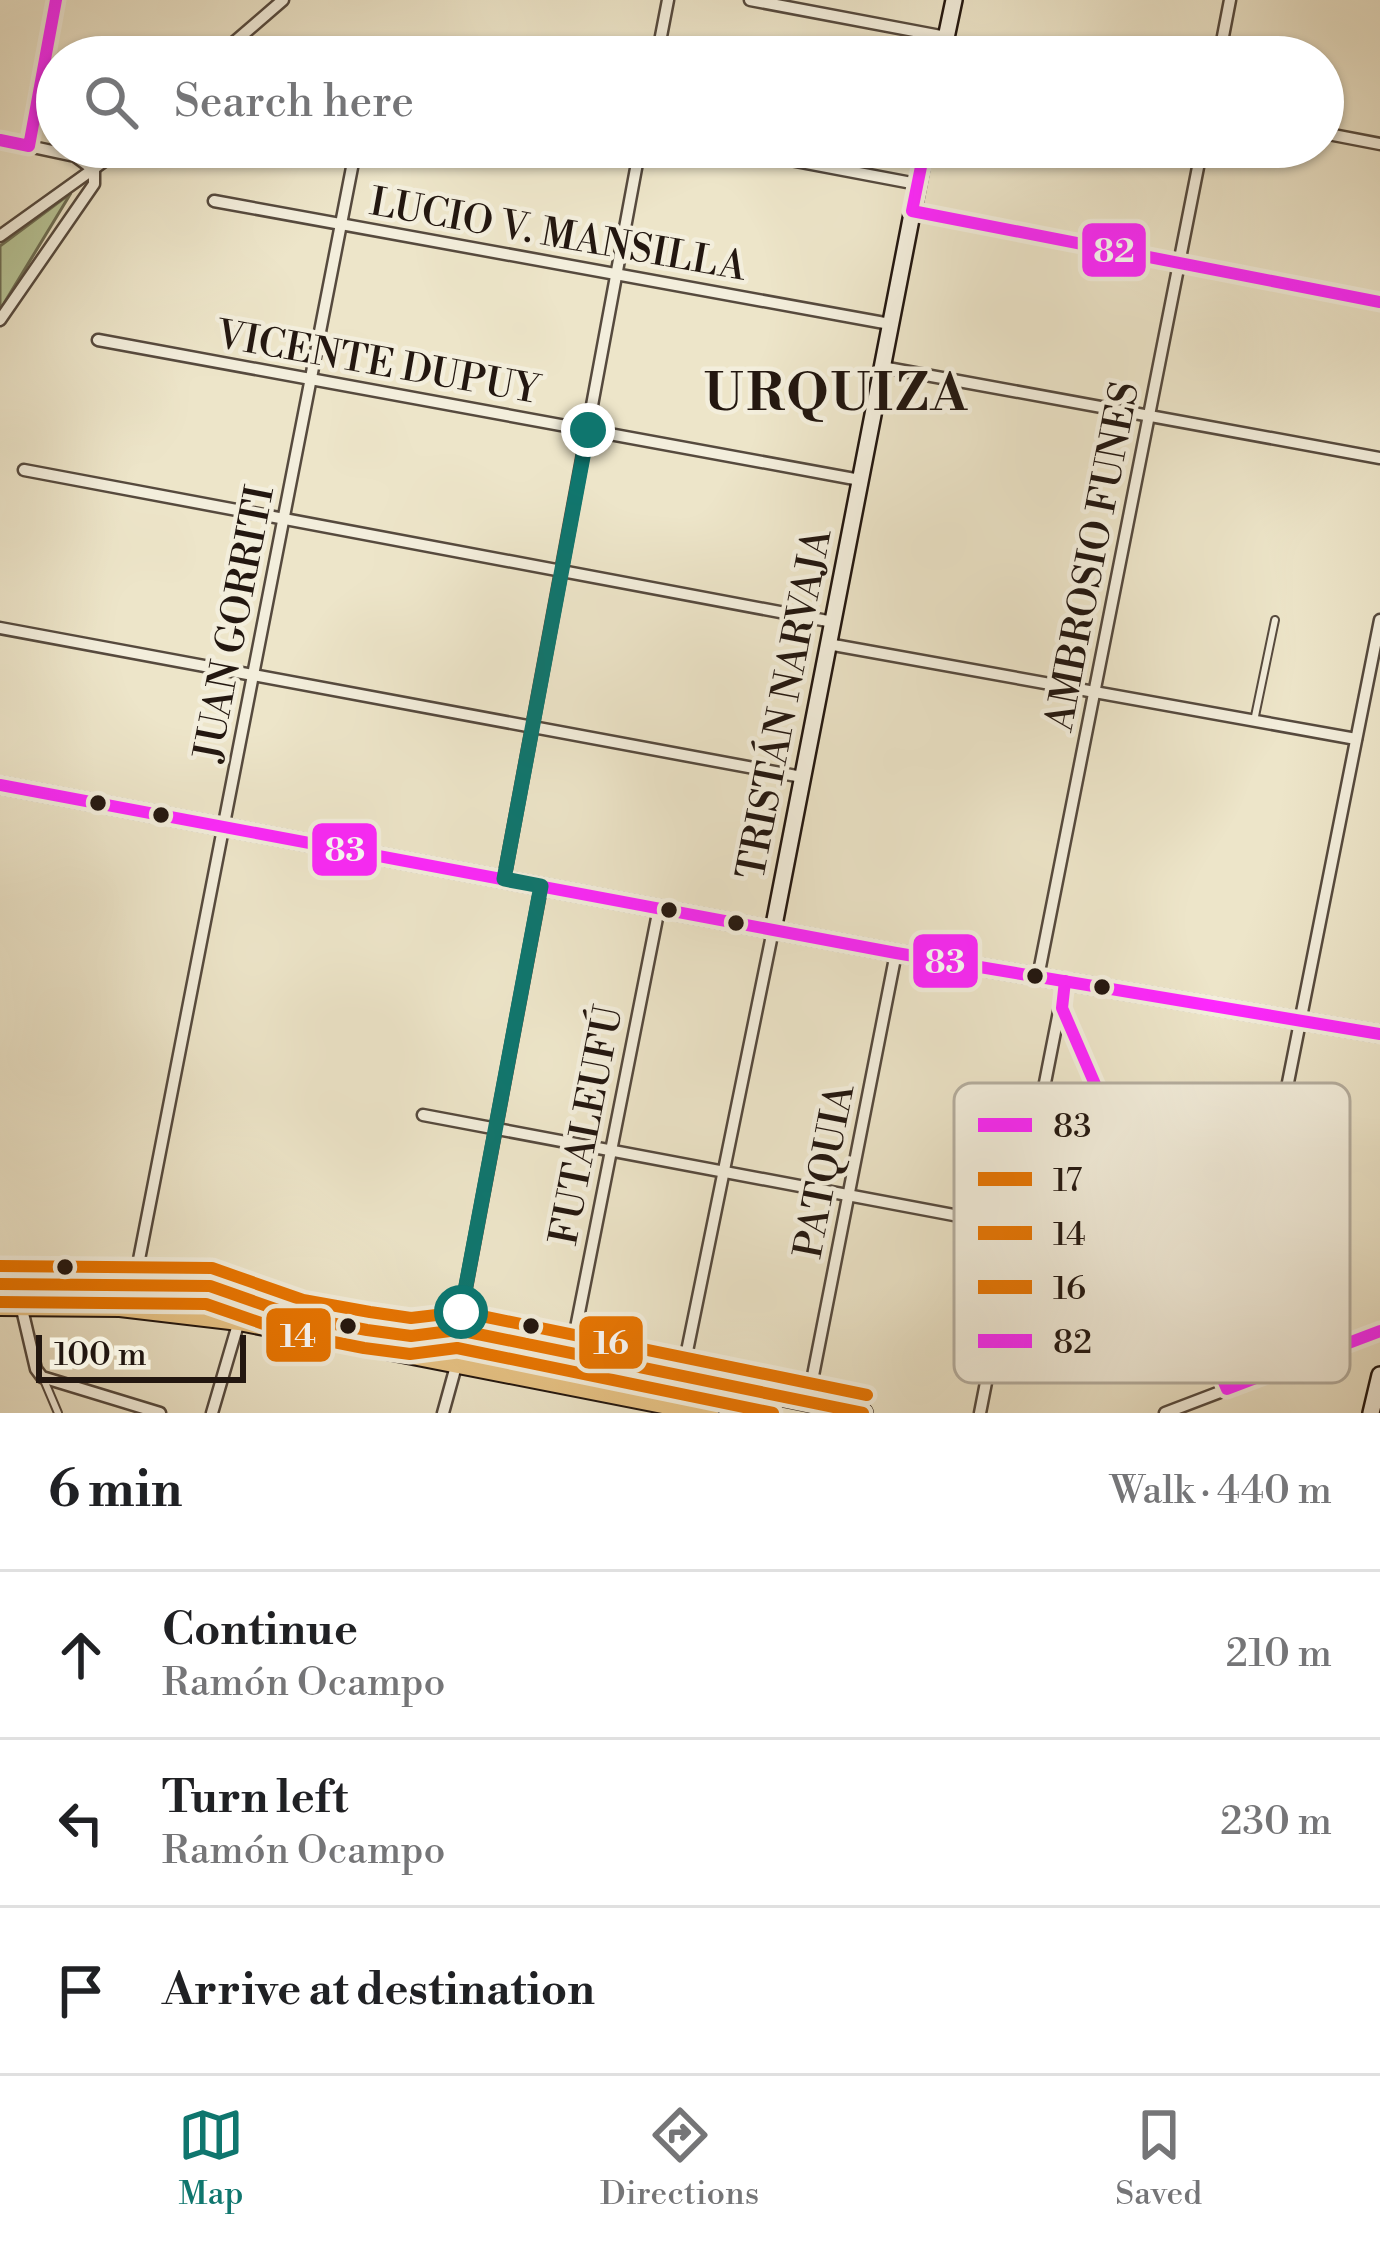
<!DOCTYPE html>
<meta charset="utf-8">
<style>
body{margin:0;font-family:"Libre Bodoni",serif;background:#f2f2f2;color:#202124}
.scale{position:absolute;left:36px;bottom:30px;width:210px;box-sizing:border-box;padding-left:12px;border:6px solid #231710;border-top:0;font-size:33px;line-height:42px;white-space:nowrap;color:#231710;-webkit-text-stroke:9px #f3eedc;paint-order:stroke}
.stop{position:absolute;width:36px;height:36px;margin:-27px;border:9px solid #0f766e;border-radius:50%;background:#fff}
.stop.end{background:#0f766e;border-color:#fff;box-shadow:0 3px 12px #0008}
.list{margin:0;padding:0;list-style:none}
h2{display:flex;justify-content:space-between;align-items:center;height:156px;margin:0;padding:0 48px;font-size:51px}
h2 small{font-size:39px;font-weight:400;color:#757577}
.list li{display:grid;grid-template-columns:78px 1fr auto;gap:36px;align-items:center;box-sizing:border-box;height:168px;padding:0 48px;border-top:3px solid #e0e0e0}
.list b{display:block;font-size:45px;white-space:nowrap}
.list p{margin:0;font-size:39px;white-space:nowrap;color:#757577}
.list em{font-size:39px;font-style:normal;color:#757577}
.icon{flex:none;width:66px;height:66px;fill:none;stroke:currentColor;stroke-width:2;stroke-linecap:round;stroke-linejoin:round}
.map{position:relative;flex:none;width:1380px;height:1413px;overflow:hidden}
.search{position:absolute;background:#fff;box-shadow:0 3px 9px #0004;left:36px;right:36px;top:36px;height:132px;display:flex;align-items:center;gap:30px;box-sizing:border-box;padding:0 42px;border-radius:66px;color:#757577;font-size:45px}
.sheet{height:660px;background:#fff}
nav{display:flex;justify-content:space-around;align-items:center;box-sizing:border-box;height:168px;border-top:3px solid #e0e0e0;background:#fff;font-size:33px;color:#757577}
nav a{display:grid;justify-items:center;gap:6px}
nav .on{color:#0f766e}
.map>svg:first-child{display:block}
</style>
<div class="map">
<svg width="1380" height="1413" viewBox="0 0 1380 1413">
<rect width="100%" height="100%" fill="#ede5c9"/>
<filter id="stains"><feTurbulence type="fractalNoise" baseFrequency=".00167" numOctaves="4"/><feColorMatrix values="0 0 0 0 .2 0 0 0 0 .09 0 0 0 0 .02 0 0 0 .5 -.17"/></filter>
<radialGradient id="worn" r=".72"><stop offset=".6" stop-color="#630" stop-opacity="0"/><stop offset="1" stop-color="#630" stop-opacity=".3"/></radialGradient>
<path fill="#b8c597" stroke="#6e6e54" stroke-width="3" d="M71,193L0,310V246Z"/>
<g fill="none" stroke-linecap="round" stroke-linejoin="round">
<defs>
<g id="lane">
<path d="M1254,721L1275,620"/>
<path d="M256,1301C312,1322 377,1341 437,1333"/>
<path d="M477,1361C517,1352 572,1367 609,1385"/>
<path d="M44,1380L58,1413"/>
</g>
<g id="street">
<path d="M750,0L946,37"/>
<path d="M217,57L283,0"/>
<path d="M657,57L668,0"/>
<path d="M1219,57L1230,0"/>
<path d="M1323,133L1380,144"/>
<path d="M0,140L75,156L94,170"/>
<path d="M29,146L56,0"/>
<path d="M721,147L917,184"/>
<path d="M214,201L890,324"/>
<path d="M912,211L1380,302"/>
<path d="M0,236L124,147"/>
<path d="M0,320L94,184V170"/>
<path d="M98,340L860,480"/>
<path d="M882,367L1380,458"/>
<path d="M24,470L833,622"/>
<path d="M0,628L802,777"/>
<path d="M828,644L1356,739"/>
<path d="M504,879L640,147"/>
<path d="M1038,977L1202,147"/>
<path d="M1063,1012L1225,1385"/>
<path d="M423,1115L1017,1227"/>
<path d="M135,1280L356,147"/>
<path d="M21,1305L36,1369L42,1377L160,1413"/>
<path d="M571,1353L659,908"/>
<path d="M1227,1389L1380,620"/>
<path d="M808,1401L896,953"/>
<path d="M675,1410L773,930"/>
<path d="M212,1413L239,1321"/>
<path d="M443,1413L456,1366L461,1313L541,887"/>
<path d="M980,1413L1065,981"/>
<path d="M1165,1413L1380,1331"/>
</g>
<g id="secondary">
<path d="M942,57L954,0"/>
<path d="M0,785L896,953L1380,1034"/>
<path d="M773,930L925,147"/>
<path d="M1371,1413L1380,1375"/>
</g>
<g id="primary">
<path d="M0,1284L135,1280L231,1289L458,1330L863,1413"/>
<path d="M0,1306L120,1307L239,1321L709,1413"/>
</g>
</defs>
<use href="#lane" stroke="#564a3e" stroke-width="10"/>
<use href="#street" stroke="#564a3e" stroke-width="15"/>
<use href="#secondary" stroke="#231710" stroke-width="20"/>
<use href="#primary" stroke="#231710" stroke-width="22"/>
<use href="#lane" stroke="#f3eedc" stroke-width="6"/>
<use href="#street" stroke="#f3eedc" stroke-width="10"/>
<use href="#secondary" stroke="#f3eedc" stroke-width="15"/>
<use href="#primary" stroke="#e6c284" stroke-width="18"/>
<defs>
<g id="bus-1">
<path d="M0,140L29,146L56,0"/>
<path d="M0,785L896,953L1380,1034"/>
<path d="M1065,981L1062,1008L1227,1389L1380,1331"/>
</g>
<path id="bus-2" d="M0,1284L210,1286L298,1317L367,1330L411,1336L458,1330L863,1413"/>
<path id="bus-3" d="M0,1302L206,1304L293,1334L364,1348L410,1354L457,1348L773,1413"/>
<path id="bus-4" d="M0,1266L212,1268L303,1300L370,1312L411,1318L462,1312L867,1395"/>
<path id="bus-5" d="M925,147L912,211L1380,302"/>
</defs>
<use href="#bus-1" stroke="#f3eedc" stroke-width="21"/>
<use href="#bus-2" stroke="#f3eedc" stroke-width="21"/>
<use href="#bus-3" stroke="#f3eedc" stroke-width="21"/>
<use href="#bus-4" stroke="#f3eedc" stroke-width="21"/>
<use href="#bus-5" stroke="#f3eedc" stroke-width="21"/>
<use href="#bus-1" stroke="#fe27ff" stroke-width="12"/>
<use href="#bus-2" stroke="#e97602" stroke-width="12"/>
<use href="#bus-3" stroke="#e97602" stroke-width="12"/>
<use href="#bus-4" stroke="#e97602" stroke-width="12"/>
<use href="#bus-5" stroke="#fe27ff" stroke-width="12"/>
</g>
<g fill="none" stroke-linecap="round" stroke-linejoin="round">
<path stroke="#0f766e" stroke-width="15" d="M461,1312L541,886L504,879L588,430"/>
</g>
<g fill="#231710" stroke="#f3eedc" stroke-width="4.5">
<circle cx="98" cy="803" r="10"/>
<circle cx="161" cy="815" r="10"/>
<circle cx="669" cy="910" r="10"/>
<circle cx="736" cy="923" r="10"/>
<circle cx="1035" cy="976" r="10"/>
<circle cx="1102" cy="987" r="10"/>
<circle cx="65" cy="1267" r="10"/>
<circle cx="348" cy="1326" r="10"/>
<circle cx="531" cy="1326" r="10"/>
</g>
<g text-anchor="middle" stroke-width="9" stroke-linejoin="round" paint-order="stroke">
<g font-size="39" fill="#231710" stroke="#f3eedc">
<text transform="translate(558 233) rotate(10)" y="14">LUCIO V. MANSILLA</text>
<text transform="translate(378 361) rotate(10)" y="14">VICENTE DUPUY</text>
<text transform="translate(1091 556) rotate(-79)" y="14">AMBROSIO FUNES</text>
<text transform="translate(233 623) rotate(-79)" y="14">JUAN GORRITI</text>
<text transform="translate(783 704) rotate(-79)" y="14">TRISTÁN NARVAJA</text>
<text transform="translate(585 1125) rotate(-79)" y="14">FUTALEUFÚ</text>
<text transform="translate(823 1171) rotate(-79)" y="14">PATQUIA</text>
</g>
<g font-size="51" font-weight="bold" letter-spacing="3" fill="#231710" stroke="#f3eedc">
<text x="837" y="410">URQUIZA</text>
</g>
</g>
<rect x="954" y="1083" width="396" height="300" rx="18" fill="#f3eedc" stroke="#b5ae9f" stroke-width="3"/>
<rect x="978" y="1118" width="54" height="14" fill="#fe27ff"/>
<rect x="978" y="1172" width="54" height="14" fill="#e97602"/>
<rect x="978" y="1226" width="54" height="14" fill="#e97602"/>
<rect x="978" y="1280" width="54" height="14" fill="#e97602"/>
<rect x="978" y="1334" width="54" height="14" fill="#fe27ff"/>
<g font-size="33" fill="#231710">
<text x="1053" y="1137">83</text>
<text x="1053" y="1191">17</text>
<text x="1053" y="1245">14</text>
<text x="1053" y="1299">16</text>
<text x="1053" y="1353">82</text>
</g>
<g stroke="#f3eedc" stroke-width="4.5">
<rect x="1080" y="221" width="68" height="58" rx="12" fill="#fe27ff"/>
<rect x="310" y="821" width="69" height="57" rx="12" fill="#fe27ff"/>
<rect x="911" y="932" width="69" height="58" rx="12" fill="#fe27ff"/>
<rect x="264" y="1306" width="69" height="58" rx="12" fill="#e97602"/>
<rect x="577" y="1314" width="68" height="57" rx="12" fill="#e97602"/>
</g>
<g font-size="33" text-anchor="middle" font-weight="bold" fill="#fff">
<text x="1114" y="262">82</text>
<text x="345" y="861">83</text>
<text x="945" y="973">83</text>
<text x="298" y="1347">14</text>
<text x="611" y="1354">16</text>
</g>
<rect width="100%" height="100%" filter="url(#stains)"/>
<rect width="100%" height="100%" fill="url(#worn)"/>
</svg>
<div class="scale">100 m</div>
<div class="stop" style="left:461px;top:1312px"></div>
<div class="stop end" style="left:588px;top:430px"></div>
<div class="search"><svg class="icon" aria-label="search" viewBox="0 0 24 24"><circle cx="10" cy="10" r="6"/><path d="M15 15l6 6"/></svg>Search here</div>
</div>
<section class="sheet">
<h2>6 min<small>Walk · 440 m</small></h2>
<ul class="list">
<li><svg class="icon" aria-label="ahead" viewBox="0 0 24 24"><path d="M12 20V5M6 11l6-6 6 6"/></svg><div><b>Continue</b><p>Ramón Ocampo</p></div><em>210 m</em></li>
<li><svg class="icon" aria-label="left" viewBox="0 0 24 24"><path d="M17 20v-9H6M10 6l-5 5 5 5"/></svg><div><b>Turn left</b><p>Ramón Ocampo</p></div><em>230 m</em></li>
<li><svg class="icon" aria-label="arrive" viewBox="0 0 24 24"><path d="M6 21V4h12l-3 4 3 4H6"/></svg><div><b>Arrive at destination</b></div></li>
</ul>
</section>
<nav>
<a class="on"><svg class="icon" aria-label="map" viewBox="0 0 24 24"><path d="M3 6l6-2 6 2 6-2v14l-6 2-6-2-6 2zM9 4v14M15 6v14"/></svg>Map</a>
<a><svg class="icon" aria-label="directions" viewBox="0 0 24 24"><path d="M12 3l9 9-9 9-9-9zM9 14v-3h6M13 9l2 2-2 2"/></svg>Directions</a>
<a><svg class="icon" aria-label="saved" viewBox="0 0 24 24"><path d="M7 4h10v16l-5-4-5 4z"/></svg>Saved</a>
</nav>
